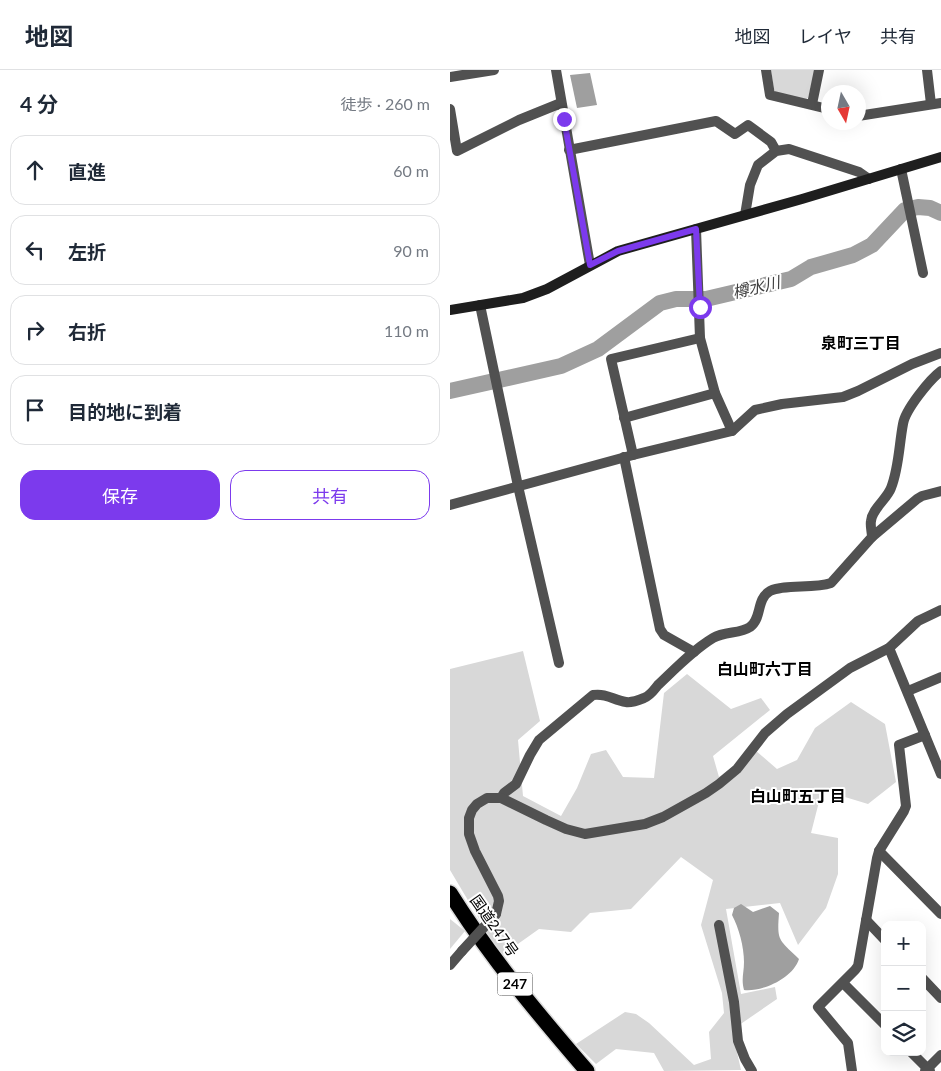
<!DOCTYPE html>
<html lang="ja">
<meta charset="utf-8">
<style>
body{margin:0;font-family:Lato,"Noto Sans JP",sans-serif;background:#f6f6f7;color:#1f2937}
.controls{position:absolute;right:15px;bottom:15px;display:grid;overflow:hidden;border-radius:10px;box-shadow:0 5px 20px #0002}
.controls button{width:45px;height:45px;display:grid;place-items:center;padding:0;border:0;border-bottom:1px solid #e0e1e3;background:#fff;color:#1f2937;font:25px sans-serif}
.compass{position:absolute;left:371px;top:15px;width:45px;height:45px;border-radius:50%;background:#fff;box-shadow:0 5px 20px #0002;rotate:171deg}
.stop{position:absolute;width:15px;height:15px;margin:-11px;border:4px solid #7c3aed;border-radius:50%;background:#fff}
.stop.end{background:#7c3aed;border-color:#fff;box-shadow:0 1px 5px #0008}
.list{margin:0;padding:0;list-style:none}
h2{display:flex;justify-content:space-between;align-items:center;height:65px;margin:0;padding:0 20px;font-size:21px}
h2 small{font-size:16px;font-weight:400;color:#747a83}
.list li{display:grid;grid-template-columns:32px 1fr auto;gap:15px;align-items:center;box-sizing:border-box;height:70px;margin:0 10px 10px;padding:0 10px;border:1px solid #e0e1e3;border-radius:15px}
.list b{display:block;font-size:19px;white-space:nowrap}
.list em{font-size:16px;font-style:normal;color:#747a83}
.actions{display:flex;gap:10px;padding:15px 20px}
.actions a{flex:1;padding:11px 0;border:1px solid #7c3aed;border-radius:15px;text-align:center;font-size:18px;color:#7c3aed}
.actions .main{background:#7c3aed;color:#fff}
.icon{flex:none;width:28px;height:28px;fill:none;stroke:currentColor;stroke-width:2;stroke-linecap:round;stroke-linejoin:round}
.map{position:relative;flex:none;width:491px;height:1001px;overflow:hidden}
header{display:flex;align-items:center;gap:30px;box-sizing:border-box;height:70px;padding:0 25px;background:#fff;border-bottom:1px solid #e0e1e3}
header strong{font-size:24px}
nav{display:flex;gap:28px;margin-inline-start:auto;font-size:18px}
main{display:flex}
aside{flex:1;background:#fff}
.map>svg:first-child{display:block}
</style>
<header>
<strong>地図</strong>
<nav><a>地図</a><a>レイヤ</a><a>共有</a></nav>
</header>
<main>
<aside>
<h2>4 分<small>徒歩 · 260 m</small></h2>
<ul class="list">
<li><svg class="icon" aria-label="ahead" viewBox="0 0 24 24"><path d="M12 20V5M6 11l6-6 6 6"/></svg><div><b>直進</b></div><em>60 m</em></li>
<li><svg class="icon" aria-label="left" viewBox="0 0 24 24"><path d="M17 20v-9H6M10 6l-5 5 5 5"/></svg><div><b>左折</b></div><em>90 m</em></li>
<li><svg class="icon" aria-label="right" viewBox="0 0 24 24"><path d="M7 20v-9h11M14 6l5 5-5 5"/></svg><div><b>右折</b></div><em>110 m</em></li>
<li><svg class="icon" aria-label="arrive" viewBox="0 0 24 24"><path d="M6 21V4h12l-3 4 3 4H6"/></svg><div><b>目的地に到着</b></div></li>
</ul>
<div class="actions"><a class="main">保存</a><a>共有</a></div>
</aside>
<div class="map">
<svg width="491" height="1001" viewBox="0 0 491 1001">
<rect width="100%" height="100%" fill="#fff"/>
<g fill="#d8d8d8">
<path d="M321,0H365L358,28L356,29L326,23L324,19Z"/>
<path d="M73,581L90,651L68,670L73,726L111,746L127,718L141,684L156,680L173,707L204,708L214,623L237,604L281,639L311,628L320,640L263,686L269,707L305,680L327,699L347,690L365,658L401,632L435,654L446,712L418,734L372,720L361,763L388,768V804L376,838L348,875L330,833L276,839L291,924L325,917L327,929L282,960L291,1000L214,1001L204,983L166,979L146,994L126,974L175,942L186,944L199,953L244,995L261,989L259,962L274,943L272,923L251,855L263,810L231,787L181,839L140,843L121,862L89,859L51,886L0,800V599Z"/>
<path d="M0,849L15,861L0,879Z"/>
</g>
<g fill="#9f9f9f">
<path d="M140,3L147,35L127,38L120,5Z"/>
<path d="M291,834L303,842L320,836L329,843C327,871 328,869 349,889C343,908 313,922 294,920C291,909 294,903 294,892C294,877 289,858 282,845L284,838Z"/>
</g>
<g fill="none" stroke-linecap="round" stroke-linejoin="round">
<path stroke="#9f9f9f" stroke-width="16" d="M0,321L111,296L148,279L210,233L226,229H256L341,209L361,197L403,185L422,175L455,140L468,137L480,138L491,143"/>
<defs>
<path id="highway" d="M0,823C40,887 88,944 137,1001"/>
</defs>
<use href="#highway" stroke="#dbdbdb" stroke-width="18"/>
<g stroke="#515151" stroke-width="10">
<path d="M106,0L140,195"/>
<path d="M316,0L320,25L378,39"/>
<path d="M477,0L481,34"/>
<path d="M0,7L44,0"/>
<path d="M362,34L369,0"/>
<path d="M0,39L7,81L69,50L111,33"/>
<path d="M408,46L491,33"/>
<path d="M119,80L266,51L285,64L298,55L321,72L326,81"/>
<path d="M451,99L473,203"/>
<path d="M295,145L300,115L308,95L326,81L339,79L409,102L419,109"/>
<path d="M246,159L250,268L265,323L282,361"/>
<path d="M30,235L68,416L109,593"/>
<path d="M174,348L265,323"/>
<path d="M183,385L161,289L250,268"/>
<path d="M174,387L210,559L214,565L244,582"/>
<path d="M0,435L183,385L282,361L305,340L332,334L393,327L408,321L462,294L491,283"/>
<path d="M422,467L467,429L472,426L491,421"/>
<path d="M439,578L491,704"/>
<path d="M458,621L491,607"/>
<path d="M51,728L54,723L66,714L80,685L89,670L143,625C157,623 163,630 176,632C181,633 189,630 194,628C200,626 204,620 208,615C225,599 243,580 263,568C275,561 290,564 300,557C312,549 306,529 320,521C335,514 363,519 381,513L422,467C422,462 420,456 421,451C422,439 437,429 441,418C449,398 449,375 453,354C455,340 480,309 491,301"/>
<path d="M429,781L491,844"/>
<path d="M46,844L49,831L48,826L25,781L19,764V748L22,740L27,734L37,728H51L96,750L116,759L135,764L195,754L213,747L256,723L269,714L287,699L315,663L337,644L400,598L439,578L468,551L491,540"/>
<path d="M416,850L435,870"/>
<path d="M269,855L284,932L288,971L295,989L302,1001"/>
<path d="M0,895L12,881"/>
<path d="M472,908L491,928"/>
<path d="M393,913L435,955"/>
<path d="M461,982L480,1001"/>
<path d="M402,1001L398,973L368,937L405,900L408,896L427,788L429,781L454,741L456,736L449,675L475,665"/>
<path d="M475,1001L491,985"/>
</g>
<path stroke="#1e1e1e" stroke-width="10" d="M0,240L73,228L97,219L168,181L352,129L491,87"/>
<use href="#highway" stroke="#000" stroke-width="15"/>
<path stroke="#515151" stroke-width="10" d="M12,881L46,844"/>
</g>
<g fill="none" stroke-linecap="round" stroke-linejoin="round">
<path stroke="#7c3aed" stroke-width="6" d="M114,49L140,195L168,181L246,159L250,237"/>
</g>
<g text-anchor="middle" stroke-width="4" stroke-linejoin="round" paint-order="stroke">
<rect fill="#fff" stroke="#4c4c4c" stroke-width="1" x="47.5" y="902.5" width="35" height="23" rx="4"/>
<g font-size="14" font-weight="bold" fill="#000">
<text x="65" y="919">247</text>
</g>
<g font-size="15" fill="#000" stroke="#fff">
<text transform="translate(44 856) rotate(55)" y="5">国道247号</text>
</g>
<g font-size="16" font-style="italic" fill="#404040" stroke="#fff">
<text transform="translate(306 217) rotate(-13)" y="6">樽水川</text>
</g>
<g font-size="16" font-weight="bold" fill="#000" stroke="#fff">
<text x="411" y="279">泉町三丁目</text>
<text x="315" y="605">白山町六丁目</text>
<text x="348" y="732">白山町五丁目</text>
</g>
</g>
</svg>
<div class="controls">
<button>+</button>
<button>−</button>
<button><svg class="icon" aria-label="layers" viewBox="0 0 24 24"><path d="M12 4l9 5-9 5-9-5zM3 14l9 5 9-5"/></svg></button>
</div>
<svg class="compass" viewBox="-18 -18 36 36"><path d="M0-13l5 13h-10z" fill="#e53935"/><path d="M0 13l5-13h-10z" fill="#747a83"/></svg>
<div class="stop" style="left:250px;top:237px"></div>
<div class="stop end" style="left:114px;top:49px"></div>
</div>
</main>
